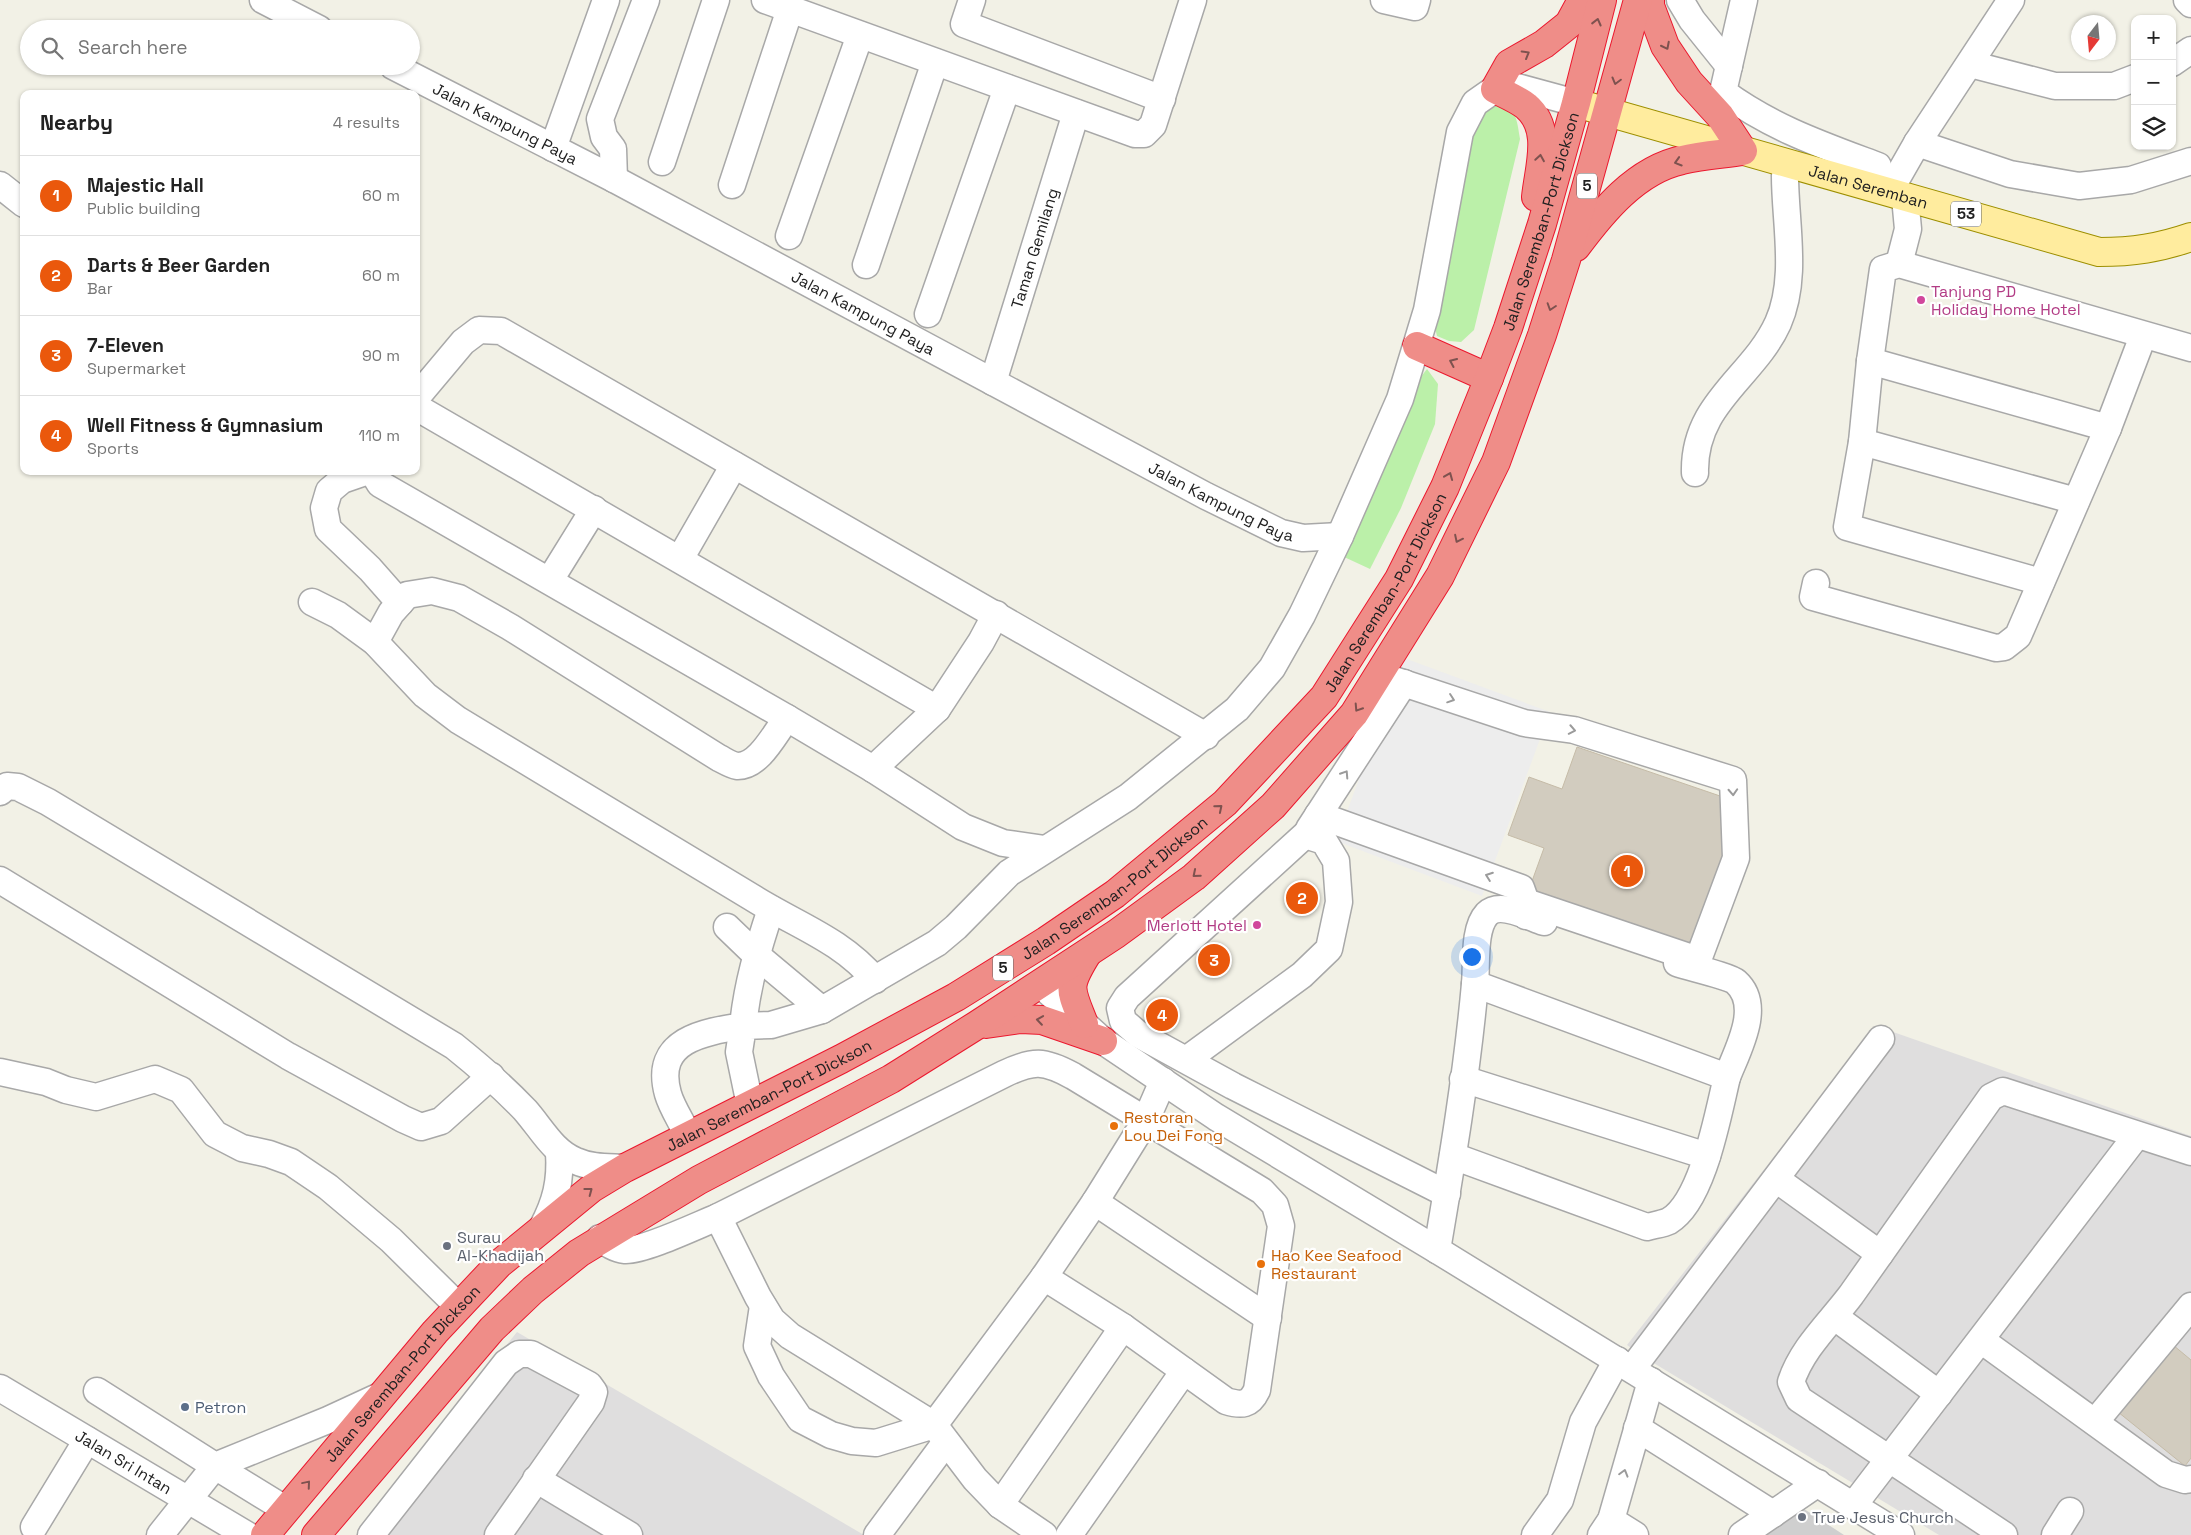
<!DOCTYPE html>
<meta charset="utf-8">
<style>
body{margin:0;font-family:"Space Grotesk",sans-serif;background:#f6f6f6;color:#222}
.controls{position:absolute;right:15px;top:15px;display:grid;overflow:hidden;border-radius:10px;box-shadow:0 1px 4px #0004}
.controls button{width:45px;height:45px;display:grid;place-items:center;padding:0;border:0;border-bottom:1px solid #e0e0e0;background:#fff;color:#222;font:25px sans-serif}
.compass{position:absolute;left:2071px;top:15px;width:45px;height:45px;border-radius:50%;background:#fff;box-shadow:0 1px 4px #0004;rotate:196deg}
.you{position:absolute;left:1471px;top:956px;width:18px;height:18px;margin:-12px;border:4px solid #fff;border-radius:50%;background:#1a73e8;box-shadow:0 0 0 8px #1a73e833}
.badge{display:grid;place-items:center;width:32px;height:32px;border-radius:50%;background:#ea580c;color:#fff;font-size:16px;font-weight:700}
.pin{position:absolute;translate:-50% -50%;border:2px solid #fff;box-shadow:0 1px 5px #0006}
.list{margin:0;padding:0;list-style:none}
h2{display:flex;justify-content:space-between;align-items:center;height:65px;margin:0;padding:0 20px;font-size:21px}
h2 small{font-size:16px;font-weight:400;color:#767676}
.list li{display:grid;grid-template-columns:32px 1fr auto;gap:15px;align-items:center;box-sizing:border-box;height:80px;padding:0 20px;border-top:1px solid #e0e0e0}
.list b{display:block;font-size:19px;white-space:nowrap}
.list p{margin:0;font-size:16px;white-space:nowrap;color:#767676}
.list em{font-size:16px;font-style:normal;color:#767676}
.icon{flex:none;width:28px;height:28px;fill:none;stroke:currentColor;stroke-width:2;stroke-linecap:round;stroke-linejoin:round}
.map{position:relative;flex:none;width:2191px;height:1535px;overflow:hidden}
.search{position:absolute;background:#fff;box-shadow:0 1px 4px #0004;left:20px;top:20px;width:400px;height:55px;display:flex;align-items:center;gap:12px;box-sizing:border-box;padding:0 18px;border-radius:28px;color:#767676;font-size:19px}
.panel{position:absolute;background:#fff;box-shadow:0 1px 4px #0004;left:20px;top:90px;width:400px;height:385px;border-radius:10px}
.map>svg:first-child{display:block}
</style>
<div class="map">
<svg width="2191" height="1535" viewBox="0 0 2191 1535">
<rect width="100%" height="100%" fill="#f2f1e6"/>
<g fill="#dfdede">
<path d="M1876,1026L2191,1136V1535H1939L1642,1356L1627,1345Z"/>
<path d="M517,1332L864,1535H356Z"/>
</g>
<path fill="#cfcfcf" d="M1801,1507L1844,1535H1761Z"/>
<g fill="#bbf0a9">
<path d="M1487,102C1515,105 1516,112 1520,139L1474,330L1461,342L1449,341L1437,336L1432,315L1470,125Z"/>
<path d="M1427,369L1438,384L1435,424L1401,508L1370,569L1342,556L1410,391Z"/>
</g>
<path fill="#ededed" d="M1404,658L1550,712L1482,896L1336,841Z"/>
<g fill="#d2ccbf" stroke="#c5bba7">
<path d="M1577,747L1723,797L1729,842L1689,952L1527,895L1544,848L1508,835L1529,777L1562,789Z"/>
<path d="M2173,1345L2191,1360V1458L2185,1466L2118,1412Z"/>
</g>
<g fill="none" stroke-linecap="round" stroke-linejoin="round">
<defs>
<g id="minor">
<path d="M263,0L319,29"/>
<path d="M765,0L1135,134H1144L1153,125L1193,0"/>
<path d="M972,0L964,24L1162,99"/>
<path d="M1384,0L1415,7L1417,0"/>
<path d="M1680,0L1692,20L1729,66"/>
<path d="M1744,0L1723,92C1772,128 1822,145 1878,166L1871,187"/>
<path d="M2187,0L2191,4"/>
<path d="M2172,63L2191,50"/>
<path d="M1970,64L2055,86H2114L2135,78"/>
<path id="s1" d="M393,66L614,179L1206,496L1281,533L1303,538L1340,536"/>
<path d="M1917,143L2010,174L2079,186L2131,180L2191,161"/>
<path d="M553,148L606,0"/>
<path d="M662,162L716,0"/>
<path d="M614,179L613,149L604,137L600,119L646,0"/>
<path d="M0,185L24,204"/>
<path d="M732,185L790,9"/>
<path d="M1889,192L1917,143L2011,0"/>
<path d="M789,236L860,35"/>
<path d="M1899,264L1908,229L1905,197"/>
<path d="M866,265L935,62"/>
<path d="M928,314L1007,88"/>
<path d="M1870,361L2108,428"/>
<path id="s2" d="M993,382L1076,113"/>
<path d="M416,398L463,342L479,330L501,331L1206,736"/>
<path d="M416,407L937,709"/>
<path d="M1862,442L2076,501"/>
<path d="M368,471L342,480L329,491L324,508L328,529L370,569L400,603"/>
<path d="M372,471L380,484L787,718L873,769L963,827L1003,843L1045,849"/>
<path d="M1695,473C1693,403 1753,378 1778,323C1798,278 1785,223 1785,176L1787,163"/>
<path d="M680,559L734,465"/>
<path d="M550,580L594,509"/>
<path d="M2041,582L1847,527L1862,442L1870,361L1883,269L1899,264L2191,348"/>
<path d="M1816,583L1813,597L1996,648L2004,647L2018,636L2108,428L2143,336"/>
<path d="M312,602L338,615L375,642L425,695L458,720C557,779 655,839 753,898C796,925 842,940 875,980"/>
<path d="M375,642L391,613L407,595L432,591L459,598L510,627L719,758C725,761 731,765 737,766C759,767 775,733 787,718"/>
<path d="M1379,675L1524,723L1574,730L1733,780L1736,858L1698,960L1526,902"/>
<path d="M873,769L937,709L981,642L996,614"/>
<path d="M0,792L7,786L18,787L48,802L454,1046C479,1066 503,1087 525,1110C541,1128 553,1152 576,1161C591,1168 608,1167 625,1168"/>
<path d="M1318,815L1521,888L1526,902V916"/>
<path d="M1309,829L1404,683"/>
<path d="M0,880L288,1056L403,1119L421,1127L441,1121L491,1076"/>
<path d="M727,927L755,954L822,1010"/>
<path d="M1677,963C1688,967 1729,976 1736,982C1763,1006 1737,1051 1727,1077"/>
<path d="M1040,984L1103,1041L1216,1117L1437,1250L1901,1535"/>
<path d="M1186,1060L1302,975L1329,949L1339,902L1336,861L1324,841L1305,835L1127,997L1120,1008L1123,1021L1138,1034L1233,1086L1447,1194"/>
<path d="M0,1072L46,1082L66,1090L96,1097L155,1079L181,1090L215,1134L242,1148L269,1154L291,1162L328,1187L391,1240L459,1307"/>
<path d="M1463,1079L1707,1156"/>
<path d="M750,1105L739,1052L743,1026L771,1025L822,1010L937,943L956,927L1009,873L1128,797L1237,709L1272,668L1302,615L1340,536L1400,399L1427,310L1460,132L1475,103L1495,89L1517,87L1576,103"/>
<path d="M688,1136C682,1122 672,1108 668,1094C653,1040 703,1032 743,1026C747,985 758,948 771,909"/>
<path d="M1453,1156L1647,1227C1654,1225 1663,1224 1669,1221C1703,1201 1718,1114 1727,1077L1475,984"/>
<path d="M1776,1179L1880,1254"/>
<path d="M1095,1202L1268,1318"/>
<path d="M718,1217L758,1297L772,1320L790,1336L934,1425L975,1479L1000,1505L1044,1535"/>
<path d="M542,1228C556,1202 561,1181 559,1152"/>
<path d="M600,1238C608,1244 615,1249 625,1250C644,1251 698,1225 718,1217L1004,1074C1033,1060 1044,1060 1073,1076L1262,1191L1275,1205L1281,1226L1257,1390C1250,1405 1242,1406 1226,1401L1123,1327L1044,1277"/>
<path d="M1437,1250C1452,1162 1467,1073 1475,984C1477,964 1473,929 1487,914C1500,901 1529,917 1544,922"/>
<path d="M763,1306L757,1346L771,1376L800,1419L831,1435L852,1441L876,1443L934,1425L1044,1277L1095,1202L1146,1120L1163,1081"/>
<path d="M1835,1317L1939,1394"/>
<path d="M1981,1340L2166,1474L2185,1480L2191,1479"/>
<path d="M1632,1369L1881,1039"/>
<path id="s3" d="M0,1388L247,1535"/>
<path d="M97,1391L215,1466L328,1420L380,1396"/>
<path d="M2095,1422L2191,1306"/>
<path d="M1637,1428L1773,1514"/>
<path d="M536,1479L629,1535"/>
<path d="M1000,1505L1123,1327"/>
<path d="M1853,1506L2137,1135"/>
<path d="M1611,1520L1635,1535"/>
<path d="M34,1527L87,1440"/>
<path d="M160,1535L215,1466L285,1509"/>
<path d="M371,1535L506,1363L519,1354H531L589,1385L594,1392L591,1402L498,1535"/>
<path d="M877,1535L946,1442"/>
<path d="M1069,1535L1184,1371"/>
<path d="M1535,1535L1560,1500L1583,1422L1617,1360"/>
<path d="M1601,1535L1611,1520L1651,1381"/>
<path d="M1742,1535L1818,1483"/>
<path d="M2004,1535L1799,1399L1791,1382C1802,1348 1830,1323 1851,1295C1898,1229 1945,1163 1991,1097L2003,1091L2191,1152"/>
<path d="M2055,1535L2070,1511"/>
</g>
<g id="major">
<path id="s4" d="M1576,103L2099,252C2133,252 2159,248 2191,237"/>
</g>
<g id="highway">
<path d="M1536,197C1539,167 1553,129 1526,106C1517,99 1505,94 1495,89L1509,64L1544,44L1569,24L1582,0"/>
<path d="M1576,247C1602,212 1636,170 1682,160C1702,155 1723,154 1743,151L1720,116L1689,82L1665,46L1650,6V0"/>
<path d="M1417,346L1489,378"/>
<path d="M986,1024L1021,1019L1042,1020L1103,1041"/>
<path d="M1084,1024C1070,988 1066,988 1087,954"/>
<path id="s5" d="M265,1535L435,1332L499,1264L592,1188L625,1168L841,1059L956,997L1046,941L1115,894L1225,803L1324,697L1399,579L1445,487L1489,378L1508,328L1542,224L1576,103L1602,0"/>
<path d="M316,1535L492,1329L533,1290L579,1253L699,1180L891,1079L977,1025L1116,934L1194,877L1273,806L1354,714L1440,576L1496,462L1542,335L1566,260L1638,0"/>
</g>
</defs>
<use href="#minor" stroke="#a8a8a8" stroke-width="29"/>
<use href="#major" stroke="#9d8f00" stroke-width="30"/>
<use href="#highway" stroke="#eb182e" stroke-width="30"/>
<use href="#minor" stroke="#fff" stroke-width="26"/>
<use href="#major" stroke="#ffec9e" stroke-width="28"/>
<use href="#highway" stroke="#ef8d88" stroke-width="28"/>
</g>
<defs><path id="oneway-chevron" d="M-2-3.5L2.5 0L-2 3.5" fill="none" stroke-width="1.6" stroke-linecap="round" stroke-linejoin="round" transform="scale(1.25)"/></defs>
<g stroke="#7e524f">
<use href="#oneway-chevron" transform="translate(1597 22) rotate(-76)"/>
<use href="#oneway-chevron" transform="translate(1666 46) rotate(63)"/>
<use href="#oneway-chevron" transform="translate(1526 54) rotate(-30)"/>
<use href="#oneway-chevron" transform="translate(1616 81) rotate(105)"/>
<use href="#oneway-chevron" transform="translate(1540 158) rotate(-81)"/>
<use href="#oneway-chevron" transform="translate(1678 162) rotate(163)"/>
<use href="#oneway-chevron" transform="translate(1551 307) rotate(108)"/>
<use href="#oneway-chevron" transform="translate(1453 362) rotate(-156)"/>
<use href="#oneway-chevron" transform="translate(1449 476) rotate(-68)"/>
<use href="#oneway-chevron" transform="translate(1458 539) rotate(116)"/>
<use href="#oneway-chevron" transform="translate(1358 708) rotate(123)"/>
<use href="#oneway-chevron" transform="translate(1219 808) rotate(-40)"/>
<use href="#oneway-chevron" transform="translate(1196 874) rotate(140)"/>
<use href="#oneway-chevron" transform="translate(1040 1020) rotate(-172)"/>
<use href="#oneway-chevron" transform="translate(589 1191) rotate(-37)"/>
<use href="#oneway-chevron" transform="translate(307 1484) rotate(-50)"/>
</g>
<g stroke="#9b9b9b">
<use href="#oneway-chevron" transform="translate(1451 699) rotate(19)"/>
<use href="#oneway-chevron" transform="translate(1572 730) rotate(11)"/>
<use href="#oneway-chevron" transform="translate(1345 774) rotate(-57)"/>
<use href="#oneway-chevron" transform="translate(1733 792) rotate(87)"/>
<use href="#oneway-chevron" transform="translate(1489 876) rotate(-160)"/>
<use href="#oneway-chevron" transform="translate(1624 1473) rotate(-74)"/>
</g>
<g fill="#d1479c" stroke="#fff" stroke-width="2">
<circle cx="1921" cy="300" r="5"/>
<circle cx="1257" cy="925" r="5"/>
</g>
<g fill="#e8710a" stroke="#fff" stroke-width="2">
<circle cx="1114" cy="1126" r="5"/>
<circle cx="1261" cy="1264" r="5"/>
</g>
<g fill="#6b7280" stroke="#fff" stroke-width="2">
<circle cx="447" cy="1246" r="5"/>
<circle cx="1802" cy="1517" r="5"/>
</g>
<circle fill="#5c6f8a" stroke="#fff" stroke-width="2" cx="185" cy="1407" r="5"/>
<g text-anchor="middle" stroke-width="4.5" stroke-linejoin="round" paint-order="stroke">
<g fill="#fff" stroke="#646464" stroke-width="1">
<rect x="1577" y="173.5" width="20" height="25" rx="4"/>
<rect x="1951" y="201.5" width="30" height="25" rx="4"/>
<rect x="993" y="955.5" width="20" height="25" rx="4"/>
</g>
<g font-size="15" font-weight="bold" fill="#212121">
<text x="1587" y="191">5</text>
<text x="1966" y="219">53</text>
<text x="1003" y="973">5</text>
</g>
<g font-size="16" fill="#212121" stroke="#fff">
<text dy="6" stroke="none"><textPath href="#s1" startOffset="126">Jalan Kampung Paya</textPath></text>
<text dy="6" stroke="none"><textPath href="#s4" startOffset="304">Jalan Seremban</textPath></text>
<text dy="6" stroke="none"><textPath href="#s5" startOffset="1892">Jalan Seremban-Port Dickson</textPath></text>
<text dy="6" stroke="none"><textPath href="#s2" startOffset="140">Taman Gemilang</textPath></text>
<text dy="6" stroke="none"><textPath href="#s1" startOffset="531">Jalan Kampung Paya</textPath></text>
<text dy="6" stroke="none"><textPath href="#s1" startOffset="936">Jalan Kampung Paya</textPath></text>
<text dy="6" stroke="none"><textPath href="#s5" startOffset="1488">Jalan Seremban-Port Dickson</textPath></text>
<text dy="6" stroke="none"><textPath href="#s5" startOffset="1082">Jalan Seremban-Port Dickson</textPath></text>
<text dy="6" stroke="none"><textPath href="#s5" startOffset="678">Jalan Seremban-Port Dickson</textPath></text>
<text dy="6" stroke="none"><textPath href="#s5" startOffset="212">Jalan Seremban-Port Dickson</textPath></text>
<text dy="6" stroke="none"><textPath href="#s3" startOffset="144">Jalan Sri Intan</textPath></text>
</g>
<g font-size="16" fill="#b23c85" stroke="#fff" text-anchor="start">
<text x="1931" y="297">Tanjung PD<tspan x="1931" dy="18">Holiday Home Hotel</tspan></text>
<text x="1247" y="931" text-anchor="end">Merlott Hotel</text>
</g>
<g font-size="16" fill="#c56008" stroke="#fff" text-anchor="start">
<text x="1124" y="1123">Restoran<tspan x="1124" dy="18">Lou Dei Fong</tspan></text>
<text x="1271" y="1261">Hao Kee Seafood<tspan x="1271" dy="18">Restaurant</tspan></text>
</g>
<g font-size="16" fill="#5b616d" stroke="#fff" text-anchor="start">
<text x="457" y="1243">Surau<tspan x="457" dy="18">Al-Khadijah</tspan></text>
<text x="1812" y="1523">True Jesus Church</text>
</g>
<g font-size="16" fill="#4e5e75" stroke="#fff" text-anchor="start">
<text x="195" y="1413">Petron</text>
</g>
</g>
</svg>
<div class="controls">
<button>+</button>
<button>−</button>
<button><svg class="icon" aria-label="layers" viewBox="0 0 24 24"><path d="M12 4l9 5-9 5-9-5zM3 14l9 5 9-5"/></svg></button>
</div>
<svg class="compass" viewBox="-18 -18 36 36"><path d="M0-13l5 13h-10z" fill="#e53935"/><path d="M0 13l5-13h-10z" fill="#767676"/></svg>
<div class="you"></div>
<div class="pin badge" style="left:1627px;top:871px">1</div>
<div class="pin badge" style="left:1302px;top:898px">2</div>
<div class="pin badge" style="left:1214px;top:960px">3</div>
<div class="pin badge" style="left:1162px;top:1015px">4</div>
<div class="search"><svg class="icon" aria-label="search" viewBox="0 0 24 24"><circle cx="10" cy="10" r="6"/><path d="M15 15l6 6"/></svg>Search here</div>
<section class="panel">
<h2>Nearby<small>4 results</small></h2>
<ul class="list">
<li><span class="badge">1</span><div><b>Majestic Hall</b><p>Public building</p></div><em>60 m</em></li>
<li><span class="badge">2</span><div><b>Darts &amp; Beer Garden</b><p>Bar</p></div><em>60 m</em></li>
<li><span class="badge">3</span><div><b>7-Eleven</b><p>Supermarket</p></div><em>90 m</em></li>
<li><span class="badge">4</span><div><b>Well Fitness &amp; Gymnasium</b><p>Sports</p></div><em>110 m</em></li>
</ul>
</section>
</div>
